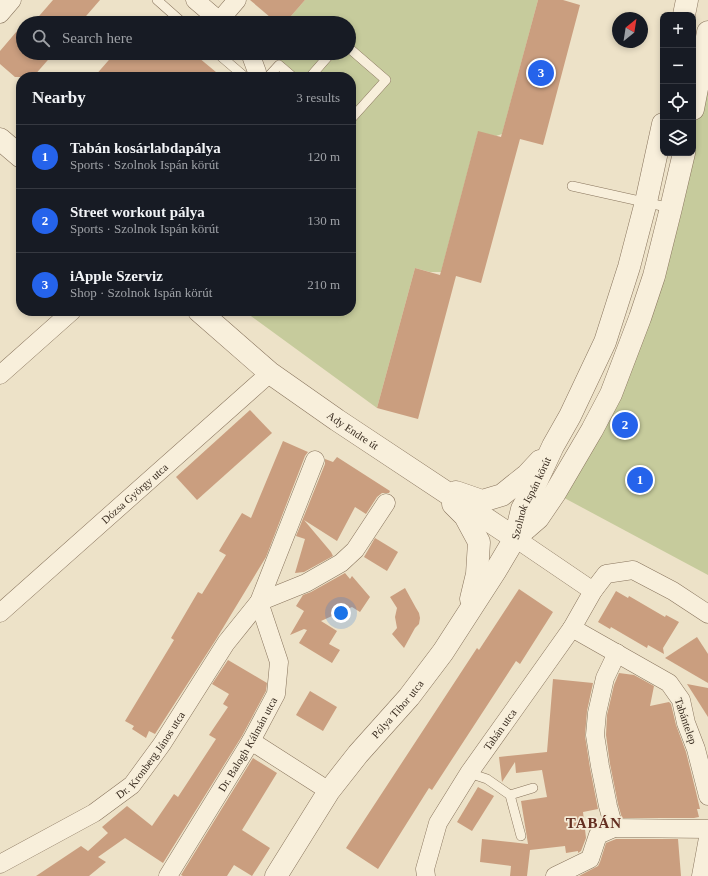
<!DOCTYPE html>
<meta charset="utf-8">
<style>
body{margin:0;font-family:"Times New Roman",serif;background:#242831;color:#f1f3f6}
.controls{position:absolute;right:12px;top:12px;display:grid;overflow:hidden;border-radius:8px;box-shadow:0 2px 6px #0003}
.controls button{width:36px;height:36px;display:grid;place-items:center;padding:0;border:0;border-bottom:1px solid #363941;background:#171b24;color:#f1f3f6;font:20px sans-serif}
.compass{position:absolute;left:612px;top:12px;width:36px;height:36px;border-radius:50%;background:#171b24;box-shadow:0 2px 6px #0003;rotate:30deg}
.you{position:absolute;left:341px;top:613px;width:14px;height:14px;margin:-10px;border:3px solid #fff;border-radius:50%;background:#1a73e8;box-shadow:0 0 0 6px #1a73e833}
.badge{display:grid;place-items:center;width:26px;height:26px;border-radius:50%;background:#2563eb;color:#fff;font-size:13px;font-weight:700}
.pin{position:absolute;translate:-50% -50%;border:2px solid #fff;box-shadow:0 1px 4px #0006}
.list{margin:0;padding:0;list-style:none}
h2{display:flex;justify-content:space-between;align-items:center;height:52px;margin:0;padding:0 16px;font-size:17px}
h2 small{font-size:13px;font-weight:400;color:#9ea1a6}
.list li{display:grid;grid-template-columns:26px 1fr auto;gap:12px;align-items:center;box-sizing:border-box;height:64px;padding:0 16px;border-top:1px solid #363941}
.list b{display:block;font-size:15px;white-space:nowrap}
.list p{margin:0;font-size:13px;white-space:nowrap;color:#9ea1a6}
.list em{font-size:13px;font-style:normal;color:#9ea1a6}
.icon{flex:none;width:22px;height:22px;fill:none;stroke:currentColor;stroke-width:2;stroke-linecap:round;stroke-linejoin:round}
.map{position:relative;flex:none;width:708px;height:876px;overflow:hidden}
.search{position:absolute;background:#171b24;box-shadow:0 2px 6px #0003;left:16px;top:16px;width:340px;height:44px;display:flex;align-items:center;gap:10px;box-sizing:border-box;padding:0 14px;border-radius:22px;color:#9ea1a6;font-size:15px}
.panel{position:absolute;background:#171b24;box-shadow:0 2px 6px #0003;left:16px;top:72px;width:340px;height:244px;border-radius:16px}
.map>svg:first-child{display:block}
</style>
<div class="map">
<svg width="708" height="876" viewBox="0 0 708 876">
<rect width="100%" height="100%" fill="#ede2c8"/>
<g fill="#c6cb9c">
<path d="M305,0H538L502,134L496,136L478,132L441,272H430L415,268L377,408L244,311H351V77H278L279,65L276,53H349V23H285Z"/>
<path d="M708,32V575L555,493L573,461L693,153V109Z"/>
</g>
<g fill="#ca9e7f">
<path d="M53,0H100L80,23H33Z"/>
<path d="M250,0H305L285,23H277Z"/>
<path d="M538,0H563L580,5L543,145L520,139L481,283L456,276L418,419L377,408L415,268L440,275L478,131L501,137Z"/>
<path d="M23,24V53H54L33,77H15L0,64V51Z"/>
<path d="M115,53H193L222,77H94Z"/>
<path d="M250,410L272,433L197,500L176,477Z"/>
<path d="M283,441L308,452L305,456L266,557L215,641L155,734L149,731L146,738L132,729L134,726L125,721L174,640L171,638L198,592L202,594L226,555L219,551L242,513L251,518Z"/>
<path d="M337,457L390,491L389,493H382L377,497L366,514L355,507L337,541L304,520L331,552L333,556L304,572L295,573L305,539L296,536L325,464V459L333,462Z"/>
<path d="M375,538L398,552L387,571L364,557Z"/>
<path d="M345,573L350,579L352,576L370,597L360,612L352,607L321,621L337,631L329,644L340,650L332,663L299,643L307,630L304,629L290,635L304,611L296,606L303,595L311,592Z"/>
<path d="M405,588L416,608L419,613L420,618L419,624L415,628L404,648L392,634L397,628L395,617L397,608L390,597Z"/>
<path d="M519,589L553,612L520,664L516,661L432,790L429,788L378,869L346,848L477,648L479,650Z"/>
<path d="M616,591L628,598L629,596L665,617L666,615L679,622L663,648L664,654L648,645L647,648L611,627L610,629L598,622Z"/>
<path d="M697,637L708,654V683L665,658Z"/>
<path d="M228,660L267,683L266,691L242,736L163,863L125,838L98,857L106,862L89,876H36L81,846L88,851L108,833L102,827L127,806L152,826L174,794L178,797L216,739L209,735L228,707L223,704L229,694L212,684Z"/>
<path d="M619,673L634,675L654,686L650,706L669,702L671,704L676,725L686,752L696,792L700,809H697L699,817L694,818H622L618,804L610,764L606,735L607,715L614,685Z"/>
<path d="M553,679L593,683L587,711L585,736L590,768L598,809L583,812L586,838L581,851L578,853V851L566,853L565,846L530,850L527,876H510L511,866L480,862L482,839L528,844L521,801L547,797L542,770L516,773L515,762L502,782L499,757L547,752Z"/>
<path d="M687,684L708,688V717Z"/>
<path d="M310,691L337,707L323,731L296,715Z"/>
<path d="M253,758L277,773L242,830L270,848L252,876L234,865L227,876H183L181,875Z"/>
<path d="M478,787L494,796L472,831L457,822Z"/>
<path d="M616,839H678L681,876H579L598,866L600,862L606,843Z"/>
</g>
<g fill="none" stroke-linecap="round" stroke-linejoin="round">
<defs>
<g id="service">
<path d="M157,0L183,23"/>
<path d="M349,48L386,80L351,119"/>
<path d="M217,53L245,77"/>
<path d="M268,77L279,65L293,77"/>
<path d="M310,77L331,53"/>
<path d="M572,186L671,208"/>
<path d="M469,773L487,779L510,795L521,836"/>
<path d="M510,795L533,788"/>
</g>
<g id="minor">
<path d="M195,0L222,23"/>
<path d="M0,14L12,0"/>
<path d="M219,21L237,0"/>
<path d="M250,53L257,72V77"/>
<path d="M0,375L72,311"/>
<path d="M515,538L593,591"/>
<path d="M259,602L306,583L341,563L355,550L386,503"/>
<path id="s1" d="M0,613L270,373"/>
<path d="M572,628L669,683L681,700L686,723L696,749L708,796"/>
<path d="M251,741L329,791"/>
<path d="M614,828L608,806L600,766L595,735L597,713L605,678L617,653"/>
<path id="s2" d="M0,864L94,813L132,785L162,744L226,643L259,602L315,460"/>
<path id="s3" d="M168,876L251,741L276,694L279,662L259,602"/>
<path id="s4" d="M426,876L425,869L438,823L469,773L572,628L593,591L606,574L633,570L673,591L708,614"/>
<path d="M555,876L590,859L598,835L614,828L708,829"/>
<path d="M701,876L708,838"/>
</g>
<g id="tertiary">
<path d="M684,15L687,0"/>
<path d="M693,109L708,32"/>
<path d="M0,139L21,157"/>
<path id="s5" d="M199,311L270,373L337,420L515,538"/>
<path d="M456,492L482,501L502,495L527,475L540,461"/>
<path d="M453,504L465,516L479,542L477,574L471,599"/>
<path d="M515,538L538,518L555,493L592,430L611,394L640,318L654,276L671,208L684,153"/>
<path id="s6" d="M276,876L329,791L358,754L409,697L443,652L496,570L515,538L522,509L534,487L553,446L570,416L605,342L629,267L646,202L663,124"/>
</g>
</defs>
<use href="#service" stroke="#88745d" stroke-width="10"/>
<use href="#minor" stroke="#88745d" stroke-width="19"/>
<use href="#tertiary" stroke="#88745d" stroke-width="23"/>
<use href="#service" stroke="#f8efdb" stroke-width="9"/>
<use href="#minor" stroke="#f8efdb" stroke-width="18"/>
<use href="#tertiary" stroke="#f8efdb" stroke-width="22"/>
</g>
<g text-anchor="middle" stroke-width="3.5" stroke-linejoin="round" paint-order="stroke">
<g font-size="11" fill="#392c20" stroke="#f5ecd7">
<text dy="4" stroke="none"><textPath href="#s5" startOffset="195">Ady Endre út</textPath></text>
<text dy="4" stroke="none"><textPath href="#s1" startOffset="180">Dózsa György utca</textPath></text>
<text dy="4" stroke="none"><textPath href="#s6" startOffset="458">Szolnok Ispán körút</textPath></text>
<text dy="4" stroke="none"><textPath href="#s6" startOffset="207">Pólya Tibor utca</textPath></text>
<text transform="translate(686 721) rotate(71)" y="4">Tabántelep</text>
<text dy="4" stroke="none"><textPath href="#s4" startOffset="167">Tabán utca</textPath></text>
<text dy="4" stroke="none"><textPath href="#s3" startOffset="154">Dr. Balogh Kálmán utca</textPath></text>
<text dy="4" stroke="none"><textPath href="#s2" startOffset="189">Dr. Kronberg János utca</textPath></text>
</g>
<g font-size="15" font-weight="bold" letter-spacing="1" fill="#642f21" stroke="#f5ecd7">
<text x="594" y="828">TABÁN</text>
</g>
</g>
</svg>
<div class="controls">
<button>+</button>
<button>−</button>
<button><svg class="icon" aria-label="locate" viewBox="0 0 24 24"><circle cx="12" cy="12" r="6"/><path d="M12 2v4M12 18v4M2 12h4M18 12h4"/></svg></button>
<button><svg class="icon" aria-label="layers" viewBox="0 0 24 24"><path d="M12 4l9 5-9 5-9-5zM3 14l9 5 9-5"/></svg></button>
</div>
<svg class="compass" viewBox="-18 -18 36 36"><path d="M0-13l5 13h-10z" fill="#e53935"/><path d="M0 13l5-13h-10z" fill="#9ea1a6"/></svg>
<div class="you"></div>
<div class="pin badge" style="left:640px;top:480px">1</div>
<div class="pin badge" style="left:625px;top:425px">2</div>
<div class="pin badge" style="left:541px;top:73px">3</div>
<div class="search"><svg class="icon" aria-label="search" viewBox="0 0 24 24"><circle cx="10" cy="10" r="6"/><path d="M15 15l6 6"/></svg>Search here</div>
<section class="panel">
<h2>Nearby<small>3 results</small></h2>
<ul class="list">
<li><span class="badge">1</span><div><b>Tabán kosárlabdapálya</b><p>Sports · Szolnok Ispán körút</p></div><em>120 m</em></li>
<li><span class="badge">2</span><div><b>Street workout pálya</b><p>Sports · Szolnok Ispán körút</p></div><em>130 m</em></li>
<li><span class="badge">3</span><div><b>iApple Szerviz</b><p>Shop · Szolnok Ispán körút</p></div><em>210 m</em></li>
</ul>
</section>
</div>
